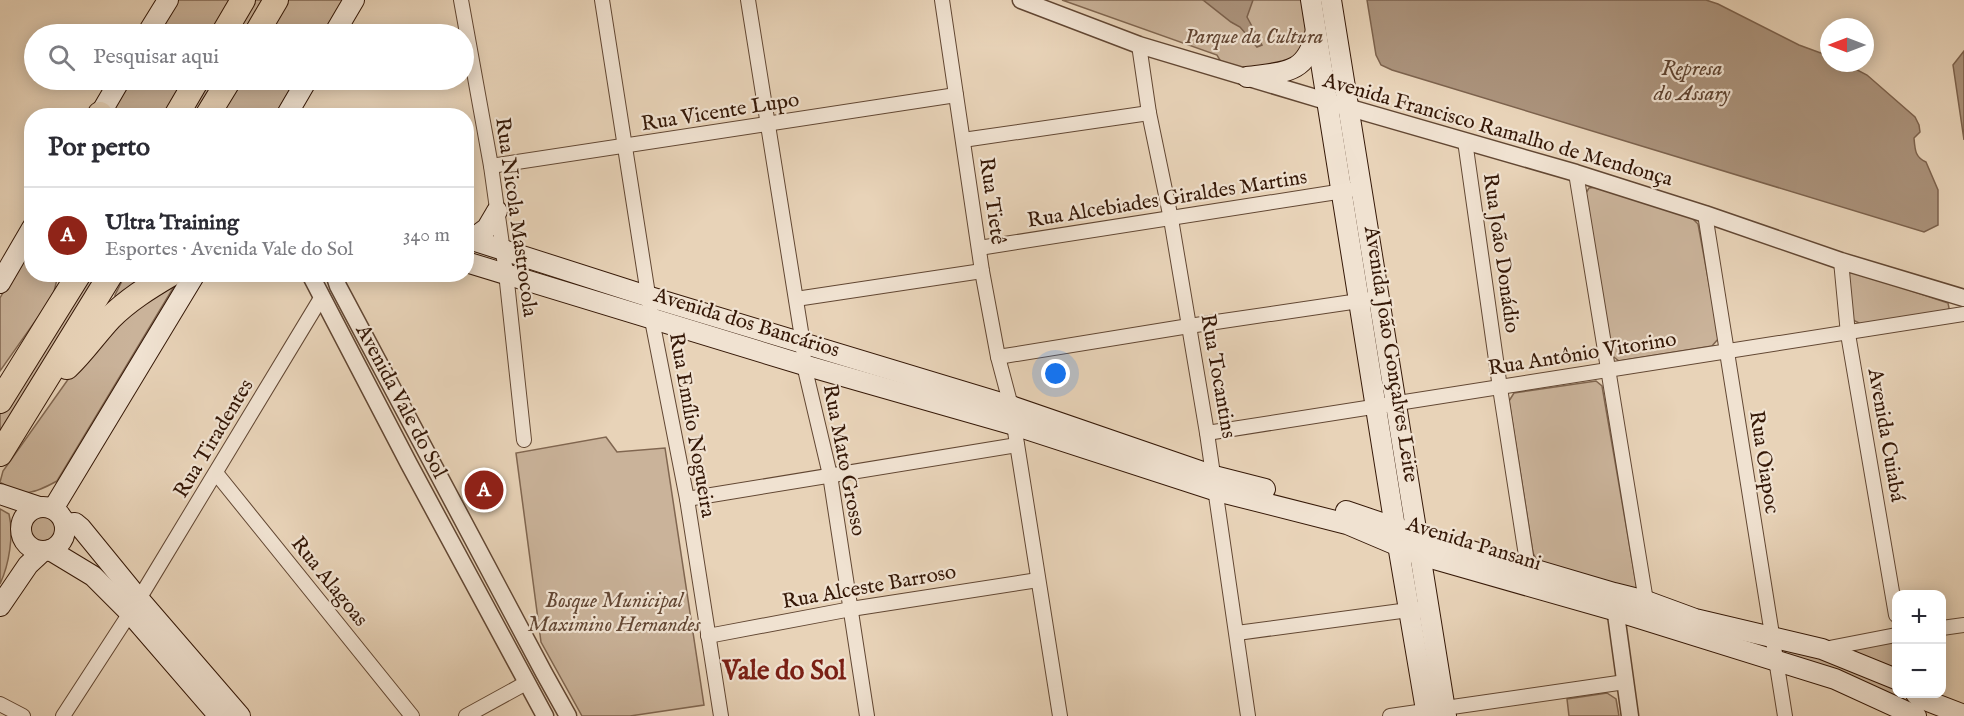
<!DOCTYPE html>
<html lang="pt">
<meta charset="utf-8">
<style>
body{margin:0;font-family:"IM FELL English",serif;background:#f2f2f3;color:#2b2b33}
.controls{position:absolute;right:18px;bottom:18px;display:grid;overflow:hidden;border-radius:12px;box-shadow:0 3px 15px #0003}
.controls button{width:54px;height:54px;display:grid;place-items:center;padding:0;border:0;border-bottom:2px solid #e1e1e2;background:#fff;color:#2b2b33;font:30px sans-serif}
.compass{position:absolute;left:1820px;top:18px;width:54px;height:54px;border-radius:50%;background:#fff;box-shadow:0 3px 15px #0003;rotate:270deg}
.you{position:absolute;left:1056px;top:374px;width:21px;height:21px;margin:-15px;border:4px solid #fff;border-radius:50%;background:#1a73e8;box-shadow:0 0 0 9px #1a73e833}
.badge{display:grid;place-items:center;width:39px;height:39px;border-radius:50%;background:#8f2418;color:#fff;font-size:20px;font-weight:700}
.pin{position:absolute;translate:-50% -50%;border:3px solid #fff;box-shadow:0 2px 6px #0006}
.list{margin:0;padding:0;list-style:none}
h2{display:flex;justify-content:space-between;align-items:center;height:78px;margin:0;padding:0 24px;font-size:26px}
h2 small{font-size:20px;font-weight:400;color:#7c7c81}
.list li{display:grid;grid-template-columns:39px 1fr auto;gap:18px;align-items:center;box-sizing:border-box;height:96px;padding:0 24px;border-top:2px solid #e1e1e2}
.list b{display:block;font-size:22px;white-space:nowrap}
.list p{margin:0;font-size:20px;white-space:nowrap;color:#7c7c81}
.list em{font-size:20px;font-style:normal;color:#7c7c81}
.icon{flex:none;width:33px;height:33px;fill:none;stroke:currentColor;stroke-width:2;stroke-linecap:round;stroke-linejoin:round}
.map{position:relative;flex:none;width:1964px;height:716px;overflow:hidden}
.search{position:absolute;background:#fff;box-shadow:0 3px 15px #0003;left:24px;top:24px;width:450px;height:66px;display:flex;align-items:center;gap:15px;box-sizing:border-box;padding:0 21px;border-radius:33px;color:#7c7c81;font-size:22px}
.panel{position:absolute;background:#fff;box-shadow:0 3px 15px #0003;left:24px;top:108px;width:450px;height:174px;border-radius:24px}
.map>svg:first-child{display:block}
</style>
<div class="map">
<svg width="1964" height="716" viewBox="0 0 1964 716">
<rect width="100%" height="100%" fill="#e8d3b8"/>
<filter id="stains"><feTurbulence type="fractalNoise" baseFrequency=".00333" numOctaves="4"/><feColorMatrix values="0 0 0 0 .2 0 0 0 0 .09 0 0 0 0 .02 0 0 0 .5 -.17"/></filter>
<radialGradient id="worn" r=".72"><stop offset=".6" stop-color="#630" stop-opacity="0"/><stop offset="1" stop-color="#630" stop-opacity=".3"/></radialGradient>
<g fill="#cab39a" stroke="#806650" stroke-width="1.5">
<path d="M174,0H230L210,34H154Z"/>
<path d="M249,0H271L250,34H229Z"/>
<path d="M284,0H343L323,34H264Z"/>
<path d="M1062,0H1306L1309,23L1302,57L1277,71L1224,67L1217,55Z"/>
<path d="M129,80H184L163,115L109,116Z"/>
<path d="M203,80H222L200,115L182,116Z"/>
<path d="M238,80H296L275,115L217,116Z"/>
<path d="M1597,187L1691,217L1698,224L1719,338L1712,346L1619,361L1610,354L1586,193L1589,188Z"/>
<path d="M31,244L32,274L58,275L53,296L0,371V298Z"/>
<path d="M1855,272L1948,303L1949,308L1945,314L1863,325L1853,320L1847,279L1849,273Z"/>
<path d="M84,275H103L0,442V410Z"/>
<path d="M125,275H162L116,301L115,295Z"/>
<path d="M181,275L57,481C33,494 24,498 0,482L3,471L96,340Z"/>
<path d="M1596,381L1602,386L1637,589L1539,564L1533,553L1509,401L1514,393Z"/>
<path d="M606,437L617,452L665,448L704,705L630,716H582L541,642L516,453Z"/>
<path d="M0,509L9,514C14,535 9,565 0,584Z"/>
<path d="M34,511L56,513L60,518L63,531L57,544L38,549C20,541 19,522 34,511Z"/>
<path d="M1890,642L1896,646V670L1849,654L1850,649Z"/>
<path d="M1787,645L1896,684V694H1904L1903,699L1896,702L1785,656V647Z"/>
<path d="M1607,693L1616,699L1619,716H1569L1567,699Z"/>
</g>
<g fill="#ab937c" stroke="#7c624d" stroke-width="1.5">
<path d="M1203,0H1253L1247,17L1262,45L1257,47L1240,27L1231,22Z"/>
<path d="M1367,0H1706L1718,4L1799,45L1829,56V63H1844L1867,75L1915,117L1919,125L1920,132L1914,138C1915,150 1915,157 1926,162L1938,190V225L1924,232L1392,70L1381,65L1376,55Z"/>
<path d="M1964,51V140L1953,65Z"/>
</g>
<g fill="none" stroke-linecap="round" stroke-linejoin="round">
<defs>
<g id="minor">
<path d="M461,0L491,166L506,273L524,440"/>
<path d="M602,0L652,320L687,499L721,716"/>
<path d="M748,0L803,344L804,365L830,475L867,716"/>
<path d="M942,0L982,271L998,357L1011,406L1060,716"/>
<path d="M1139,45L1149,113L1171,219L1207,433L1248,716"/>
<path d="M963,140L1149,113"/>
<path d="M1465,141L1500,388L1529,575"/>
<path d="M491,166L956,95"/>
<path d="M1576,173L1646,601"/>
<path d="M1705,214L1785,716"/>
<path d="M979,248L1350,190"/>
<path d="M1841,261L1848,334L1896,615"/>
<path d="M796,299L982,271"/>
<path d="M998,357L1189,326L1379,298"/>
<path d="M1207,433L1964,314"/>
<path d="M216,473L412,716"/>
<path d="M687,499L1017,445"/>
<path d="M1942,628L1964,625"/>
<path d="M1237,633L1416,609"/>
<path d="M708,636L851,609L1038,580"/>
<path d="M1824,649L1896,635"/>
<path d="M0,704L23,716"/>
<path d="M63,716L139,599L321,298"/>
<path d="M466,716L526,683"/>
<path d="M1390,716L1625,682"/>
</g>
<g id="tertiary">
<path d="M1021,0L1139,45L1326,101L1576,173L1705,214L1841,261L1964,298"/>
<path d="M310,274L409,464L545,716"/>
<path d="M334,274L338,286L544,673L568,716"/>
<path d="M1614,600L1630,716"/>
</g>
<g id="secondary">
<path d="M1311,0L1395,527L1427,716"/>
<path d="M1331,0L1446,716"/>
<path d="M147,34L168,0"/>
<path d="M334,34L354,0"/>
<path d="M1247,77C1282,72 1307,75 1315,34"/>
<path d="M99,116L120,80"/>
<path d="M286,116L307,80"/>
<path d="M466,238L650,297L1011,406L1214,476L1265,489"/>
<path d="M471,240L487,228L497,211"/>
<path d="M466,262L804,365L1014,425L1217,491L1347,524L1420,555L1613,610L1835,679L1916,716"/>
<path d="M0,283L32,228"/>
<path d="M0,494L39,507"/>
<circle cx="43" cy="529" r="22"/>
<path d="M53,509L195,274"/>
<path d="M1346,511L1417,535L1614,593L1646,601L1695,619L1822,649L1896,679"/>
<path d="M65,524L75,523L81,528L139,599L240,716"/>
<path d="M50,550L93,576L129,612L219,716"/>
<path d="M0,606L28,565L43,551"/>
<path d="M1916,694L1920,698L1964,715"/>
</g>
<g id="motorway">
<path d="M223,34L243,0"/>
<path d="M256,34L276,0"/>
<path d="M99,116L100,114"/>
<path d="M176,116L197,80"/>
<path d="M207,116L229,80"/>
<path d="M67,367C83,352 95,334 110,318C128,300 149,287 171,274"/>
<path d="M0,401L79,274"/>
<path d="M0,454L111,274"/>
</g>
</defs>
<use href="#minor" stroke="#624733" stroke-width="16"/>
<use href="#tertiary" stroke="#624733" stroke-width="19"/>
<use href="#secondary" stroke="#351807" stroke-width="22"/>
<use href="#motorway" stroke="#351807" stroke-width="26"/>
<use href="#minor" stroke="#f0e2d1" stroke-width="14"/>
<use href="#tertiary" stroke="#f0e2d1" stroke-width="16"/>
<use href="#secondary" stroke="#f0e2d1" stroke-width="20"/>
<use href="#motorway" stroke="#e8d3b8" stroke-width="24"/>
</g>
<g text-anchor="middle" stroke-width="4.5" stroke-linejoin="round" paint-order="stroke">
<g font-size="21" font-style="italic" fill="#624633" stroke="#f0e2d1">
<text x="1254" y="43">Parque da Cultura</text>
<text x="614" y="607">Bosque Municipal<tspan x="614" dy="24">Maximino Hernandes</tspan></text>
</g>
<g font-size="21" fill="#351807" stroke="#f0e2d1">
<text transform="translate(720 111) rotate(-9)" y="7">Rua Vicente Lupo</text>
<text transform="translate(1498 129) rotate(16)" y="7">Avenida Francisco Ramalho de Mendonça</text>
<text transform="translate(1167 198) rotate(-9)" y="7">Rua Alcebiades Giraldes Martins</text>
<text transform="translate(993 201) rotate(82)" y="7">Rua Tietê</text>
<text transform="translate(517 217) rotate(82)" y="7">Rua Nicola Mastrocola</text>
<text transform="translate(1502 253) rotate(82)" y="7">Rua João Donádio</text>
<text transform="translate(747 322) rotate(17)" y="7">Avenida dos Bancários</text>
<text transform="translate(1582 353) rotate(-9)" y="7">Rua Antônio Vitorino</text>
<text transform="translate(1392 354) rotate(81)" y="7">Avenida João Gonçalves Leite</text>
<text transform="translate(1219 376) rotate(80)" y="7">Rua Tocantins</text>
<text transform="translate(402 401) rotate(62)" y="7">Avenida Vale do Sol</text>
<text transform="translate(693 425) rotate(80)" y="7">Rua Emílio Nogueira</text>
<text transform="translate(1887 435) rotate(80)" y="7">Avenida Cuiabá</text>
<text transform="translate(213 438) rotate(-59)" y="7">Rua Tiradentes</text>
<text transform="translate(845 460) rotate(79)" y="7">Rua Mato Grosso</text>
<text transform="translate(1765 462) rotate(81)" y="7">Rua Oiapoc</text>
<text transform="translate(1474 543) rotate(17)" y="7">Avenida Pansani</text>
<text transform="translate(330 581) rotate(51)" y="7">Rua Alagoas</text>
<text transform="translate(869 586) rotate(-10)" y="7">Rua Alceste Barroso</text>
</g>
<g font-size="22" font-style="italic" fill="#5e4330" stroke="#f0e2d1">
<text x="1692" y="75">Represa<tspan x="1692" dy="25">do Assary</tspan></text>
</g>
<g font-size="27" font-weight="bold" fill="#7a1f14" stroke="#f0e2d1">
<text x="784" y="679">Vale do Sol</text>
</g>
</g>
<rect width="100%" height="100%" filter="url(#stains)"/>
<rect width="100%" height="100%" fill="url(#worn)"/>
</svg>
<div class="controls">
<button>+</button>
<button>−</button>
</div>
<svg class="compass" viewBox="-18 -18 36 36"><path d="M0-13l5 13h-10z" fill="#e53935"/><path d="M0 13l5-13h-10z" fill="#7c7c81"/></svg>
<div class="you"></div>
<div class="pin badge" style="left:484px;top:490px">A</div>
<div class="search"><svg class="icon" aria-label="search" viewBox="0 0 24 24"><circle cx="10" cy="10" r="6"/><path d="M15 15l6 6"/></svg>Pesquisar aqui</div>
<section class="panel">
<h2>Por perto<small></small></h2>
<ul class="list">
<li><span class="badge">A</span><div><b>Ultra Training</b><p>Esportes · Avenida Vale do Sol</p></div><em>340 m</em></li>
</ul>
</section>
</div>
